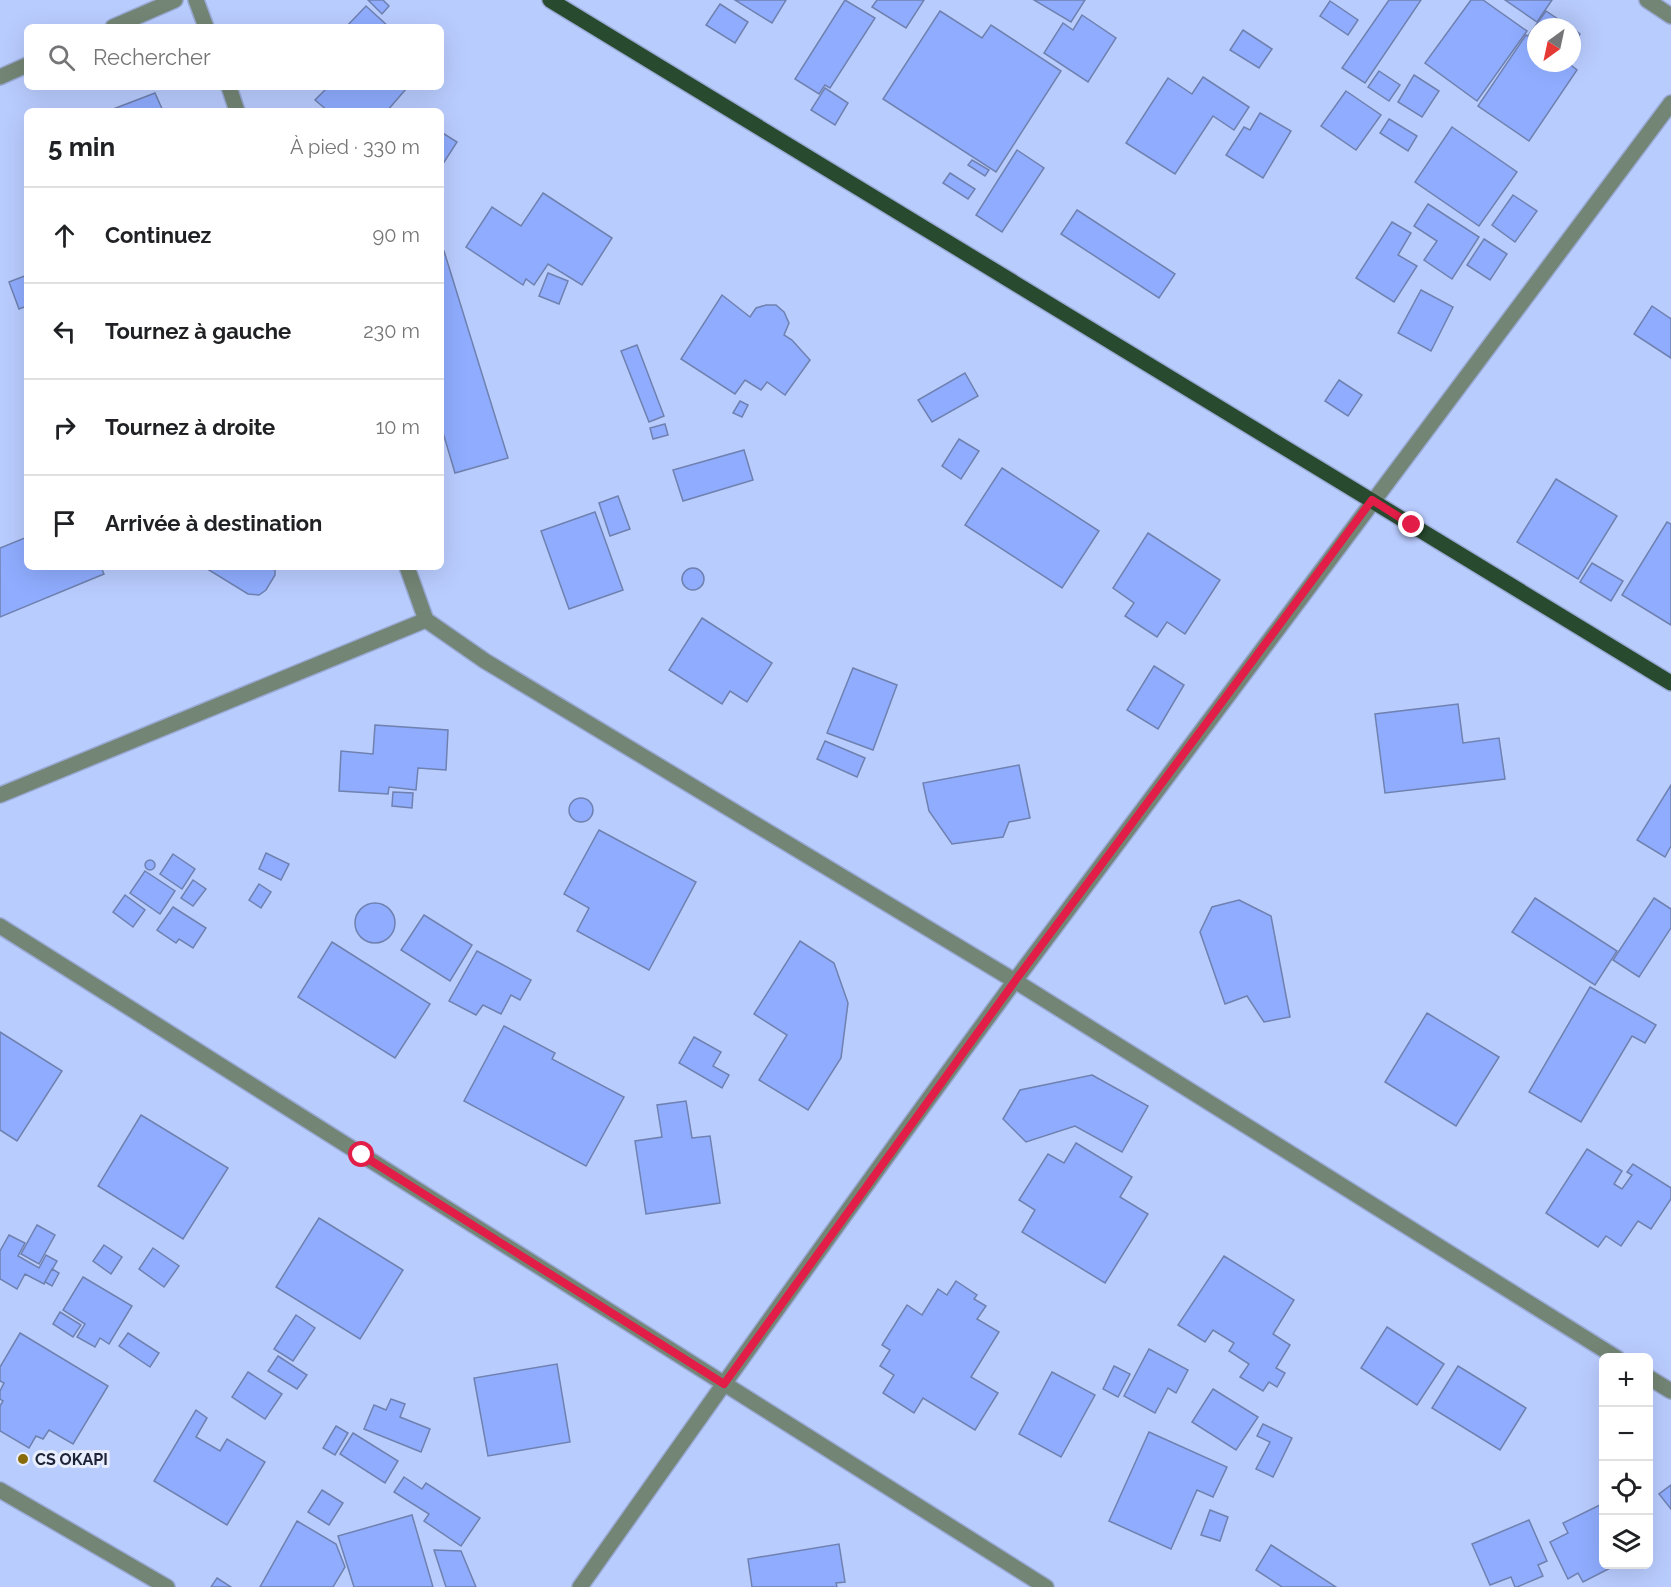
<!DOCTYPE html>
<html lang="fr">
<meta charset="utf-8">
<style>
body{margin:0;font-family:Raleway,sans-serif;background:#f6f6f6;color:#202124}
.controls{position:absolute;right:18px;bottom:18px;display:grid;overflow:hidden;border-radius:9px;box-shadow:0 6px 24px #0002}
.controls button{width:54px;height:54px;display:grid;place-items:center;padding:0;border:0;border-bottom:2px solid #e0e0e0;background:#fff;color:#202124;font:30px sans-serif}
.compass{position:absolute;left:1527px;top:18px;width:54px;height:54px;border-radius:50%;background:#fff;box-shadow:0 6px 24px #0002;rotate:213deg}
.stop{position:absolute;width:18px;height:18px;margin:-14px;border:4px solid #e11d48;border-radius:50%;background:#fff}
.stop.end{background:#e11d48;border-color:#fff;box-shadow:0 2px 6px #0008}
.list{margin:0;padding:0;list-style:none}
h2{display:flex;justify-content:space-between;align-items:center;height:78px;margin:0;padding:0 24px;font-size:26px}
h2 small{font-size:20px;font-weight:400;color:#757577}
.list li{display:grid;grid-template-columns:39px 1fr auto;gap:18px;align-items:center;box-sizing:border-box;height:96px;padding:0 24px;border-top:2px solid #e0e0e0}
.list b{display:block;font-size:22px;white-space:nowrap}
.list em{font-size:20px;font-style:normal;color:#757577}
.icon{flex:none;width:33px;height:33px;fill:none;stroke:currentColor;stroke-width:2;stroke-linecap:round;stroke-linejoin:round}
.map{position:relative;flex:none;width:1671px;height:1587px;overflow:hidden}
.search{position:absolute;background:#fff;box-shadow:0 6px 24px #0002;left:24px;top:24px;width:420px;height:66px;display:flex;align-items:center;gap:15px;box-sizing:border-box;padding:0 21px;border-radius:9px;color:#757577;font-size:22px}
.panel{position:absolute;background:#fff;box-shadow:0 6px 24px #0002;left:24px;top:108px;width:420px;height:462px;border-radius:9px}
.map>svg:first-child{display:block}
</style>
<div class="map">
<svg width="1671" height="1587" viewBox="0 0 1671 1587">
<rect width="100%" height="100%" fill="#b9ccfe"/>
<g fill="#8facfe" stroke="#6f81af" stroke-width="1.5">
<path d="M368,0H383L389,6L382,14Z"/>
<path d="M735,0H786L772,23Z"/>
<path d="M845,0L875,18L830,88L825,85L819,94L795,79Z"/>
<path d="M877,0H924L906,28L872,7Z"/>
<path d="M1034,0H1085L1071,22Z"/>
<path d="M1389,0H1421L1365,83L1342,68Z"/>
<path d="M1471,0H1483L1527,31L1477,101L1425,63Z"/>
<path d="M1505,0H1552L1537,22Z"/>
<path d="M1330,1L1358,20L1348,35L1320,16Z"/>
<path d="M720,4L748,22L735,43L706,25Z"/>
<path d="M366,6L389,27H346Z"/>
<path d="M940,11L982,38L991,25L1061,71L996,172L883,99Z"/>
<path d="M1546,11L1570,27H1536V63H1568L1577,70L1529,141L1478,106L1526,35L1528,36Z"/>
<path d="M1082,15L1116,38L1088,82L1044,53L1063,23L1073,30Z"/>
<path d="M1572,28L1580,34L1572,47Z"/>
<path d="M1243,30L1272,49L1259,68L1230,50Z"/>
<path d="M1379,71L1400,85L1389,101L1368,87Z"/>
<path d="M1414,75L1439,91L1422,117L1398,102Z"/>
<path d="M1203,77L1249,107L1234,130L1213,116L1175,174L1126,143L1168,78L1192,94Z"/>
<path d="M328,87H404L406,89L387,111H328L315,100Z"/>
<path d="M825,88L848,103L835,125L811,110Z"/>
<path d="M1346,91L1381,115L1356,150L1321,126Z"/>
<path d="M155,93L163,111H108Z"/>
<path d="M1260,113L1291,131L1263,178L1226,155L1244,127L1250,130Z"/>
<path d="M1389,119L1417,136L1408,151L1380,133Z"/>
<path d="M1452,127L1517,172L1479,226L1415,182Z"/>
<path d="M441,132L457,142L441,167Z"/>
<path d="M1017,150L1044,168L1002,232L976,215Z"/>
<path d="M972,160L989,170L985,176L968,165Z"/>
<path d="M950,173L975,189L968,199L943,183Z"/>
<path d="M543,193L612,238L582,285L548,264L534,285L526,279L523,285L466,247L492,207L521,226Z"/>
<path d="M1513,195L1537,211L1515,242L1492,225Z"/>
<path d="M1428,204L1479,237L1452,279L1424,260L1437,241L1414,226Z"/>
<path d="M1077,210L1175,274L1159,298L1061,234Z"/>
<path d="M1392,222L1411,233L1398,255L1417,266L1394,302L1356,278Z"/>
<path d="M1484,239L1507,254L1490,280L1467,265Z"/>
<path d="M444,251L508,458L455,473L441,426V252Z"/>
<path d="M548,273L568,281L559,304L539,296Z"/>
<path d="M27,275V306L19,309L9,282Z"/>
<path d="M1421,290L1453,307L1431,351L1398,333Z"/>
<path d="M722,295L750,317L756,308L766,305H776L784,312L789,323L784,335L792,340L810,360L785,395L767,382L761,390L745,380L735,394L681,359Z"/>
<path d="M1652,306L1671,319V358L1634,334Z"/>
<path d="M637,345L664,416L649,422L621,351Z"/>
<path d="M965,373L978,396L932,422L918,400Z"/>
<path d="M1339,380L1362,395L1348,416L1325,401Z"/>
<path d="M740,401L748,405L742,417L733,413Z"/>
<path d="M665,424L668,435L653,439L650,428Z"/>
<path d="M959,439L979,451L961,479L942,466Z"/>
<path d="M744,450L753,480L683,501L673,470Z"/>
<path d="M1002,468L1099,531L1062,588L965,525Z"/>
<path d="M1556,479L1617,516L1578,579L1517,542Z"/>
<path d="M618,496L630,529L610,536L599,503Z"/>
<path d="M595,512L623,590L569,609L541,531Z"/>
<path d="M1667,522L1671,524V625L1622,595Z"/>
<path d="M1148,533L1220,580L1185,634L1167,622L1157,637L1125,616L1134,603L1113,588Z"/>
<path d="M27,537V567H101L104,574L0,617V548Z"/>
<path d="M1592,563L1623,581L1611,601L1580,582Z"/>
<path d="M204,567H275V575L266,590L259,595L248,594Z"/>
<circle cx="693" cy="579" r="11"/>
<path d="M702,618L772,663L747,702L730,691L722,704L669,670Z"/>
<path d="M1154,666L1184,685L1158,729L1127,710Z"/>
<path d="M853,668L897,685L873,750L827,733Z"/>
<path d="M1458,704L1463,743L1499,738L1505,779L1385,793L1375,714Z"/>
<path d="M375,725L448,730L446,770L418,768L416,790L389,787L388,794L339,791L341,751L373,754Z"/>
<path d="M825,741L865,758L857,777L817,759Z"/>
<path d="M1019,765L1030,818L1009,822L1003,837L952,844L929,811L923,783Z"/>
<path d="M1671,785V846L1665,857L1637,840Z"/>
<path d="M393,792L413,793L412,808L392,806Z"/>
<circle cx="581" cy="810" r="12"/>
<path d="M599,830L696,882L649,970L577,931L589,908L564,894Z"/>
<path d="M266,853L289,864L281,880L259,869Z"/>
<path d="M173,854L195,869L182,889L160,874Z"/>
<circle cx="150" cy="865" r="5"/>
<path d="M145,871L175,891L160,914L130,893Z"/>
<path d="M193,880L206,889L193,906L181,898Z"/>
<path d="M259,884L271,892L261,908L249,900Z"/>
<path d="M125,895L145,910L133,927L113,912Z"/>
<path d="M1535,898L1617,951L1595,985L1512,932Z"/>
<path d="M1654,898L1671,909V928L1639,977L1613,960Z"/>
<path d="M1239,900L1271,916L1290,1017L1264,1022L1247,996L1225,1004L1200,932L1212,907Z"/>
<circle cx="375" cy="923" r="20"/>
<path d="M173,907L206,928L193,948L179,939L176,943L157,930Z"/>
<path d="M424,915L472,945L450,981L401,950Z"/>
<path d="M800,941L834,963L848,1003L841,1058L808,1110L759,1080L787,1035L754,1014Z"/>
<path d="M332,942L430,1004L395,1058L298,997Z"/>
<path d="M477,951L531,980L520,1000L511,995L501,1014L483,1005L476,1015L449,1001Z"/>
<path d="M1590,987L1656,1025L1645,1043L1632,1036L1581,1122L1529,1092Z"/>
<path d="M1427,1013L1499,1057L1456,1126L1385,1082Z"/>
<path d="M504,1026L555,1053L552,1059L624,1097L586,1166L464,1101Z"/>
<path d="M0,1032L62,1071L17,1141L0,1130Z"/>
<path d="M694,1037L721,1052L713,1066L729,1075L722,1088L679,1063Z"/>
<path d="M1092,1075L1148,1106L1122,1152L1075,1126L1026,1142L1003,1119L1020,1090Z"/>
<path d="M686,1101L692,1138L710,1136L720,1203L646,1214L635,1141L662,1137L657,1105Z"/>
<path d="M141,1115L228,1168L183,1239L98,1186Z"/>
<path d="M1076,1143L1132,1177L1120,1197L1148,1214L1105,1283L1022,1232L1035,1210L1019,1200L1048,1154L1064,1163Z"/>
<path d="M1587,1149L1622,1171L1614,1184L1622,1189L1632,1175L1627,1172L1633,1164L1671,1188V1199L1651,1229L1638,1221L1621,1246L1606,1236L1598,1247L1546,1213Z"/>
<path d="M319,1218L403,1270L360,1339L276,1287Z"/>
<path d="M37,1225L55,1235L39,1264L21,1254Z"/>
<path d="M9,1235L25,1243L18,1256L39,1268L46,1255L57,1261L44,1284L25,1274L17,1289L0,1279V1251Z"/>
<path d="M104,1245L122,1257L111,1274L93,1261Z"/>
<path d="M153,1248L179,1266L164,1287L139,1269Z"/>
<path d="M1224,1256L1294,1300L1273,1334L1290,1345L1276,1368L1285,1373L1277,1387L1269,1382L1263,1391L1240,1377L1249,1364L1229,1351L1234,1343L1213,1330L1205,1342L1178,1325Z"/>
<path d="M52,1269L59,1273L52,1286L45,1282Z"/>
<path d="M83,1277L132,1306L109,1344L100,1338L95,1347L77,1337L85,1324L63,1310Z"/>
<path d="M956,1281L977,1295L974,1299L986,1306L977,1319L999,1332L971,1377L998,1393L975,1430L923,1398L914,1413L883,1393L894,1375L880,1366L890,1350L882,1345L907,1305L922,1315L938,1289L947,1295Z"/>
<path d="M60,1312L81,1325L73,1337L53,1324Z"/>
<path d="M296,1315L315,1328L293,1361L274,1349Z"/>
<path d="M1387,1327L1444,1364L1417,1405L1361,1368Z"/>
<path d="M20,1333L108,1386L73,1444L49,1430L43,1439L36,1436L29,1448L0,1431V1406L3,1401L0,1399V1391L4,1383L0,1381V1367Z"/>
<path d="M128,1333L159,1353L150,1367L119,1346Z"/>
<path d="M1149,1349L1188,1370L1176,1393L1168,1388L1155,1413L1124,1396Z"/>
<path d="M278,1356L307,1375L297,1389L268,1371Z"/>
<path d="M557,1364L570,1442L488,1456L474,1378Z"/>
<path d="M1114,1366L1130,1374L1118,1397L1103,1389Z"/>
<path d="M1458,1366L1526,1408L1500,1450L1432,1408Z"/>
<path d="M248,1372L282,1394L265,1419L232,1397Z"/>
<path d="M1052,1372L1095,1395L1061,1457L1019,1434Z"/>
<path d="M1213,1389L1258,1417L1236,1450L1192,1422Z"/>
<path d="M391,1399L405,1404L400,1417L430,1429L421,1452L364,1429L374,1405L386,1410Z"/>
<path d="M196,1410L207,1418L196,1437L220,1451L227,1439L265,1462L227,1525L154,1481Z"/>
<path d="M1263,1424L1292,1438L1273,1477L1256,1469L1270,1442L1257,1436Z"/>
<path d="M336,1426L348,1433L335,1455L323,1448Z"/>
<path d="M1149,1432L1227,1467L1213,1497L1197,1490L1171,1549L1109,1521Z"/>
<path d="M353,1433L398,1461L385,1483L340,1454Z"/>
<path d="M404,1477L422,1489L426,1483L480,1518L461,1546L424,1521L429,1514L394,1492Z"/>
<path d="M1671,1485V1509L1659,1494Z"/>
<path d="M322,1490L343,1503L329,1525L308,1512Z"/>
<path d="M1604,1503V1564H1618L1583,1582L1578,1573L1568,1579L1550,1542L1568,1533L1563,1523Z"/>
<path d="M1210,1510L1228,1517L1220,1541L1201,1535Z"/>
<path d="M412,1515L433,1587H354L338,1536Z"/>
<path d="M1529,1520L1547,1561L1538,1565L1543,1576L1517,1587H1515L1511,1577L1490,1585L1472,1544Z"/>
<path d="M297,1521L336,1544L345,1567L333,1587H260Z"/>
<path d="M839,1544L845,1582L836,1583L837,1587H752L748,1559Z"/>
<path d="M1271,1545L1336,1587H1282L1256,1570Z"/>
<path d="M434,1550L461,1551L476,1587H446Z"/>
<path d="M217,1578L231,1587H211Z"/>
</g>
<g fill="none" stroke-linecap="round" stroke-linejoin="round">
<defs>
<g id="minor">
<path d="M196,0L206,27"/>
<path d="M1647,0L1671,16"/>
<path d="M113,27L175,0"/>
<path d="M0,77L27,65"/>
<path d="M229,87L237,111"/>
<path d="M407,567L426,620L485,661L1015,981L1617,1358"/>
<path d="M0,795L426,620"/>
<path d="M0,926L1046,1587"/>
<path d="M1648,1377L1671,1391"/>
<path d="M0,1490L167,1587"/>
<path d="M580,1587C724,1383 869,1179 1017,978C1233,685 1452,394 1671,103"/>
</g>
<path id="major" d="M550,0L1671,683"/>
</defs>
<use href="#minor" stroke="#9aaad6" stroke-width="18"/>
<use href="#major" stroke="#9aaad6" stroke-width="18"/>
<use href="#minor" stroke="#738575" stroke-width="15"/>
<use href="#major" stroke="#284a2e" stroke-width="15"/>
</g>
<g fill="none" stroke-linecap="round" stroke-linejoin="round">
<path stroke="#e11d48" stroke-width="8" d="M362,1155L724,1384L1015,981L1372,500L1412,525"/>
</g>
<circle fill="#886a08" stroke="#e8eefd" stroke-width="2" cx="23" cy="1459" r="6"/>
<g text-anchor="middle" stroke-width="6" stroke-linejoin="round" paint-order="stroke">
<g font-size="16" font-weight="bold" fill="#1d2437" stroke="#e8eefd" text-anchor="start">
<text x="35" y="1465">CS OKAPI</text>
</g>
</g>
</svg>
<div class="controls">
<button>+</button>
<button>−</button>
<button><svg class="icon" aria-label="locate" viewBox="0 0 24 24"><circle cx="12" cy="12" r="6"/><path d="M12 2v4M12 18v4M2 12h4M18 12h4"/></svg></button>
<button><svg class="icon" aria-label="layers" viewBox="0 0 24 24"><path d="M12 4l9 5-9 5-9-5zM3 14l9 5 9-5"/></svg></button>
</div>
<svg class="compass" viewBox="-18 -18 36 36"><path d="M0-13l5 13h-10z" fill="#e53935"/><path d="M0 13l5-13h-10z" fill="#757577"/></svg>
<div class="stop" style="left:362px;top:1155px"></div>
<div class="stop end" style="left:1412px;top:525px"></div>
<div class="search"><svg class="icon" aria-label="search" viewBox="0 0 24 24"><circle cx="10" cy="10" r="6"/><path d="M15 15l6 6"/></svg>Rechercher</div>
<section class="panel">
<h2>5 min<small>À pied · 330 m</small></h2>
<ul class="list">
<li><svg class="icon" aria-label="ahead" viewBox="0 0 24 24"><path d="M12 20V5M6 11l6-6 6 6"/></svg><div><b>Continuez</b></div><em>90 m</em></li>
<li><svg class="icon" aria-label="left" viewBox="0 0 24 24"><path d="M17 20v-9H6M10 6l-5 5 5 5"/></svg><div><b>Tournez à gauche</b></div><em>230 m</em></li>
<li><svg class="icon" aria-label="right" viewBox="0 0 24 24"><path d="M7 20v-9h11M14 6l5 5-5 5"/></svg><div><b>Tournez à droite</b></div><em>10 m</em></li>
<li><svg class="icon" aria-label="arrive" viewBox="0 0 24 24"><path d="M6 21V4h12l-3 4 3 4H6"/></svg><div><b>Arrivée à destination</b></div></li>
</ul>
</section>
</div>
